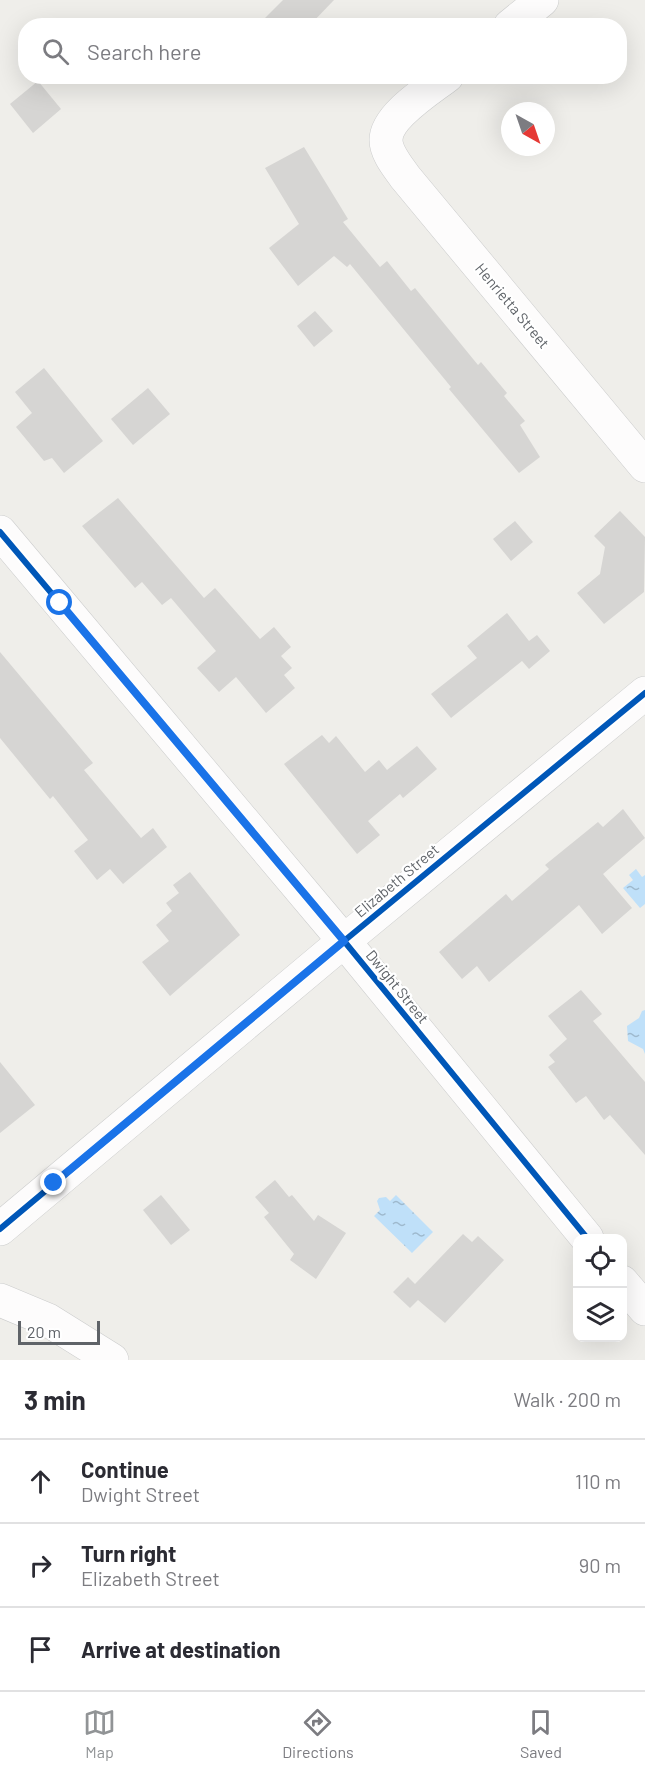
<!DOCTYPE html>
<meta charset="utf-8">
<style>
body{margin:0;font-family:Barlow,sans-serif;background:#f2f2f3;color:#2b2b33}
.controls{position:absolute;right:18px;bottom:18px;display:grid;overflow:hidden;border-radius:12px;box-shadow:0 6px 24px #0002}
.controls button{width:54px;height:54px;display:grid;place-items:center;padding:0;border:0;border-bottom:2px solid #e1e1e2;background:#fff;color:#2b2b33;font:30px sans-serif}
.compass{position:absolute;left:501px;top:102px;width:54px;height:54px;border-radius:50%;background:#fff;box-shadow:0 6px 24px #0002;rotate:140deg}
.scale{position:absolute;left:18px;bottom:15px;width:82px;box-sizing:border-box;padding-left:6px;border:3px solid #5f6368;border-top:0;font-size:16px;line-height:21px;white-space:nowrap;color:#5f6368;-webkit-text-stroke:4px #fff;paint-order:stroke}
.stop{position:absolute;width:18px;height:18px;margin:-14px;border:4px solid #1a73e8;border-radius:50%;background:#fff}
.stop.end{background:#1a73e8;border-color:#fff;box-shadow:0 2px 6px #0008}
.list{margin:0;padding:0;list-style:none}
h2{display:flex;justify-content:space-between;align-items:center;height:78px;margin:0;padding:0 24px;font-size:26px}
h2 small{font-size:20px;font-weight:400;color:#7c7c81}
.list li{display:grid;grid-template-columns:39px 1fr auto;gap:18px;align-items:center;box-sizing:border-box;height:84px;padding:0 24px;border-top:2px solid #e1e1e2}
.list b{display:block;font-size:22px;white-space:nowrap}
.list p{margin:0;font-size:20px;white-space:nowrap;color:#7c7c81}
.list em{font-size:20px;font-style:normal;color:#7c7c81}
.icon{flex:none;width:33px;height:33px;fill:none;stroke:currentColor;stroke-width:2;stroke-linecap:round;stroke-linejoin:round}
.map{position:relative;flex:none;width:645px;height:1360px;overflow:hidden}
.search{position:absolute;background:#fff;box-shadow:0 6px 24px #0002;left:18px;right:18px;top:18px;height:66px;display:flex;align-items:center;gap:15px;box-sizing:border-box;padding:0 21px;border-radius:24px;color:#7c7c81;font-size:22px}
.sheet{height:330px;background:#fff}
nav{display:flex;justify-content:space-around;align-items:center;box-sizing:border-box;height:84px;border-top:2px solid #e1e1e2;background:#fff;font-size:16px;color:#7c7c81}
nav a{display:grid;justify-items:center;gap:3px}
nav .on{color:#919496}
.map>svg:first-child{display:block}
</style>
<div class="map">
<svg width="645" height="1360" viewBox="0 0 645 1360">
<defs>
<pattern id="water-ripples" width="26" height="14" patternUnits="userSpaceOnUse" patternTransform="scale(1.5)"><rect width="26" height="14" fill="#bfe0f9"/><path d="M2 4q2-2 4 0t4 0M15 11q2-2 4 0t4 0" fill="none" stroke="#9eb9cd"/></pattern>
</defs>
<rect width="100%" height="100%" fill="#efeeea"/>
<g fill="url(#water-ripples)">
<path d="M636,869L642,877L645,875V904L640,908L623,888L633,880L629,875Z"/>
<path d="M645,1010V1054L643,1049L628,1041L627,1026L639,1018L642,1011Z"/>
<path d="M396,1195L433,1232L412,1253L374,1216L380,1210L377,1201L379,1198L386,1197L390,1201Z"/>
</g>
<g fill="#d6d5d3">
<path d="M283,0H334L309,26H257Z"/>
<path d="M38,81L61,109L33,133L10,104Z"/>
<path d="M304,147L348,219L343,222L380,267L387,261L411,291L415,288L478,365L481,362L507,393L504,396L525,421L520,425L540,457L519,473L449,389L451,387L350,264L347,267L334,256L298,286L269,248L299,224L265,168Z"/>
<path d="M315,311L333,331L314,347L297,326Z"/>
<path d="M44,368L103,441L64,473L52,458L44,461L16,427L32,413L15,392Z"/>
<path d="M148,388L170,414L133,445L111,419Z"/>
<path d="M118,498L204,598L215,588L260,639L274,627L291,647L281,656L292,668L284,675L295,688L266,713L236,677L219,692L197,668L216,651L171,598L162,605L142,582L135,588L82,526Z"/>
<path d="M620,511L645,537L644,592L604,624L577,593L600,574L605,547L594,536Z"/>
<path d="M515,521L533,542L511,561L493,539Z"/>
<path d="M507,613L529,641L537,635L550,651L529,669L522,661L451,718L431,694L477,658L467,646Z"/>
<path d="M0,652L93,763L84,770L141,838L153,828L167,847L123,884L110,869L97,880L74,851L88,840L53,796L50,799L0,738Z"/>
<path d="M322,735L329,743L336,736L365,772L379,760L387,770L417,746L437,769L403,798L400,794L368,821L380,835L357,854L284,764Z"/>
<path d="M623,809L645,838L603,874L632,908L602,934L579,905L489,982L477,966L462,979L439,952L506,894L512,901L549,869L545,865L598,822L603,827Z"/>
<path d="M190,872L240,935L170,996L142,962L169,941L156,925L172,911L166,903L179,893L173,885Z"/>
<path d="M581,990L602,1014L593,1021L645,1082V1155L610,1115L604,1120L586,1096L576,1103L548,1067L555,1062L549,1055L567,1039L548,1016Z"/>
<path d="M0,1062L35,1105L0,1133Z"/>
<path d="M275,1180L289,1197L292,1195L314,1221L318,1215L346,1233L316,1279L290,1260L294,1254L264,1217L269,1213L255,1197Z"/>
<path d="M161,1195L190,1230L171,1245L143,1210Z"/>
<path d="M463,1234L472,1242L478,1236L504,1260L445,1323L418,1300L410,1308L393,1292L408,1277L415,1284Z"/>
</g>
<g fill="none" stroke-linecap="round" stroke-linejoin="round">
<defs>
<g id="minor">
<path d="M510,26L542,0"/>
<path d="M447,76C429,90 386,116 386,140C386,153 398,167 405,177L645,466"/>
<path d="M0,532L344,941L587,1238"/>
<path d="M0,1229L344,941L645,693"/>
<path d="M622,1282L645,1309"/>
<path d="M0,1300L48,1320L112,1360"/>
</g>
</defs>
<use href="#minor" stroke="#cbcccc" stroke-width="34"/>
<use href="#minor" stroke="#fdfcfc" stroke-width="33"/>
<defs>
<g id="cycleway">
<path d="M0,532L344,941L587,1238"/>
<path d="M0,1229L344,941L645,693"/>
</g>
</defs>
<use href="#cycleway" stroke="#fff" stroke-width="10"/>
<use href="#cycleway" stroke="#0057b8" stroke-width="6"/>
</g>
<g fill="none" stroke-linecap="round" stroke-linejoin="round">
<path stroke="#1a73e8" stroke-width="8" d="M54,1183L344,941L60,603"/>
</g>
<g text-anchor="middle" stroke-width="4.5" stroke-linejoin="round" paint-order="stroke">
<g font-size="15" fill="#5f6368" stroke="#fff">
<text transform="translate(512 306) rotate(50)" y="5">Henrietta Street</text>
<text transform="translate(397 881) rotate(-40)" y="5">Elizabeth Street</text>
<text transform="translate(397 987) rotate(51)" y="5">Dwight Street</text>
</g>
</g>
</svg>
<div class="controls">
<button><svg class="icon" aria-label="locate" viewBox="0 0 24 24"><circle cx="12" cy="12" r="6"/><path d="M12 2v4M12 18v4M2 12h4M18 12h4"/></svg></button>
<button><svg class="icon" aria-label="layers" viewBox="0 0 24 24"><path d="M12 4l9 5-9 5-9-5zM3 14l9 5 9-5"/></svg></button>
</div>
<svg class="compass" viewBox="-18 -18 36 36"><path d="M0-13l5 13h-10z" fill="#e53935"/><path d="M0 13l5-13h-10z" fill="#7c7c81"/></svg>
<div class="scale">20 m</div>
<div class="stop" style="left:60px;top:603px"></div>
<div class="stop end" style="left:54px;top:1183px"></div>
<div class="search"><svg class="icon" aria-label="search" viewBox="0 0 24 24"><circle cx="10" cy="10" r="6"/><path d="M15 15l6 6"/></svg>Search here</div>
</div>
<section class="sheet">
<h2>3 min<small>Walk · 200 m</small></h2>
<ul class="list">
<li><svg class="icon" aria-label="ahead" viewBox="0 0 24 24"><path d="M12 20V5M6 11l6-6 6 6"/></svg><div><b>Continue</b><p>Dwight Street</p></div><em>110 m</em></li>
<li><svg class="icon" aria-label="right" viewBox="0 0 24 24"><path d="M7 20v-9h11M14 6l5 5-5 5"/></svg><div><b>Turn right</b><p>Elizabeth Street</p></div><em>90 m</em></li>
<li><svg class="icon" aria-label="arrive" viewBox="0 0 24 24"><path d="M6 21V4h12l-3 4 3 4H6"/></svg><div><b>Arrive at destination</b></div></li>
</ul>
</section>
<nav>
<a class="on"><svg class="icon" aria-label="map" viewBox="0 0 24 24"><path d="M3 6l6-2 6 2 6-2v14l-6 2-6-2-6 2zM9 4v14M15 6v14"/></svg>Map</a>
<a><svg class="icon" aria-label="directions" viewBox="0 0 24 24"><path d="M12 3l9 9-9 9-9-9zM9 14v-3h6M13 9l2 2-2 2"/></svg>Directions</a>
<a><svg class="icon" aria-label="saved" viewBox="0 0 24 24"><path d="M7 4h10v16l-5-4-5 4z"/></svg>Saved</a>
</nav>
